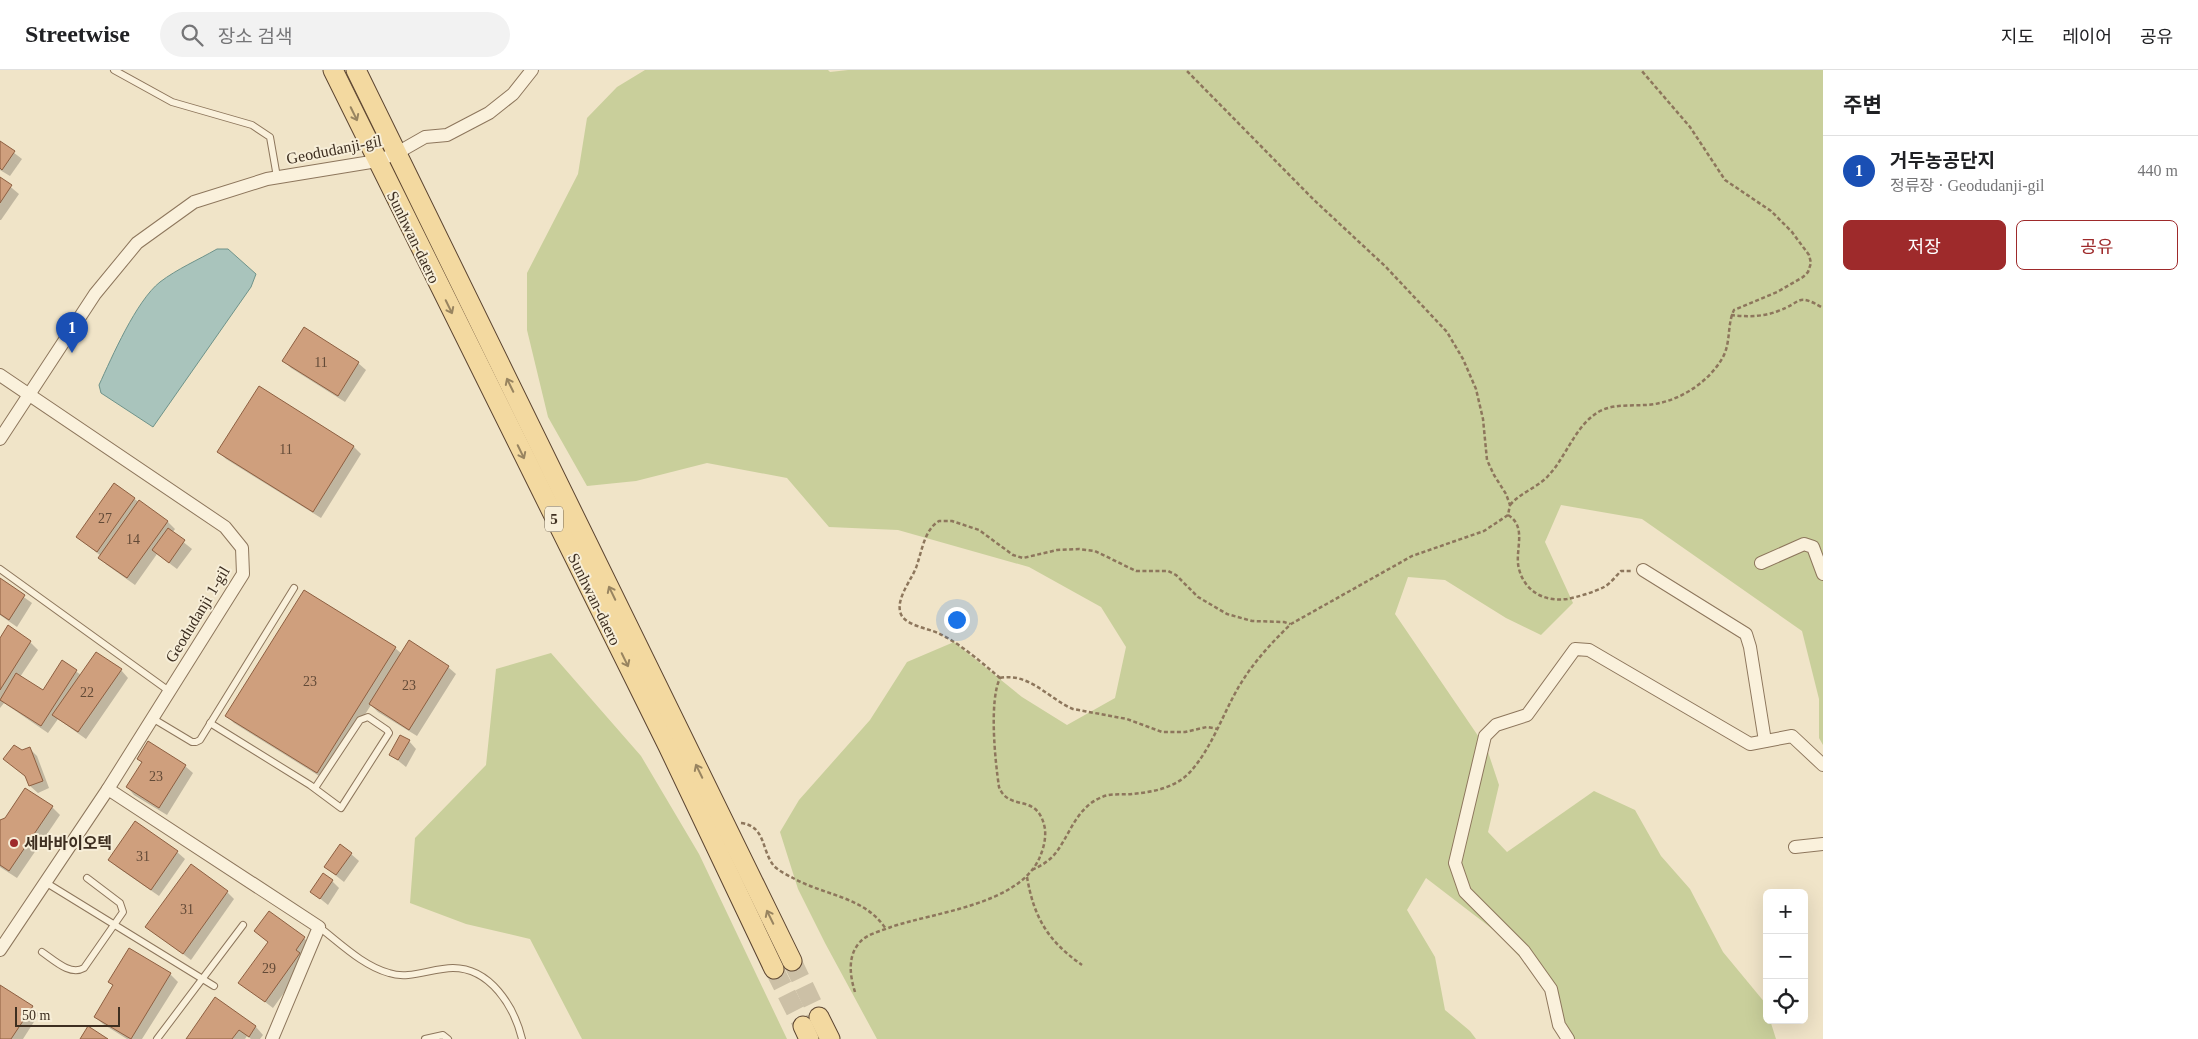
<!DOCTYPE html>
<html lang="ko">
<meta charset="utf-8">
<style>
body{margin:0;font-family:"Times New Roman","Noto Sans KR",serif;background:#f2f2f2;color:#202124}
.controls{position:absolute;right:15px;bottom:15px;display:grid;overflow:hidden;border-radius:8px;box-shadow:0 5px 20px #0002}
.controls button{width:45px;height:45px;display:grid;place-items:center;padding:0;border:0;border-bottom:1px solid #e0e0e0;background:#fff;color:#202124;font:25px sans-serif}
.scale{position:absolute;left:15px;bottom:12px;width:105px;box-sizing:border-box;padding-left:5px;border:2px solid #3d2e20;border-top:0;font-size:14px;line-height:18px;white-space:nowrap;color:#3d2e20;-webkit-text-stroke:4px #f7eed8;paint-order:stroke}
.you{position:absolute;left:956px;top:549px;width:18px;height:18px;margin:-12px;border:4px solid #fff;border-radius:50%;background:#1a73e8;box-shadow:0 0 0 8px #1a73e833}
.badge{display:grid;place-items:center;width:32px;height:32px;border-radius:50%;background:#9e2a2b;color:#fff;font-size:16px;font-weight:700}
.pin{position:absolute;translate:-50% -41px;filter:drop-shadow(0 1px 2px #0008)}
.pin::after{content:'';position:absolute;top:26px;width:18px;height:15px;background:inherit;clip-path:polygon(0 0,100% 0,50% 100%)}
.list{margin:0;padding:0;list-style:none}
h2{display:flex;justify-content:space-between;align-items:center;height:65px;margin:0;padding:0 20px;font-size:21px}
h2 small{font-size:16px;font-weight:400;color:#757577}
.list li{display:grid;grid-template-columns:32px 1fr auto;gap:15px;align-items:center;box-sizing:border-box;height:70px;padding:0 20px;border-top:1px solid #e0e0e0}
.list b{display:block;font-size:19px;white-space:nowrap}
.list p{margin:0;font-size:16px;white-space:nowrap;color:#757577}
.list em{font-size:16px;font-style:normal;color:#757577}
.actions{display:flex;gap:10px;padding:15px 20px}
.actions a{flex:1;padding:11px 0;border:1px solid #9e2a2b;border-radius:8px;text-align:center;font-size:18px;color:#9e2a2b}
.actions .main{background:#9e2a2b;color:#fff}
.icon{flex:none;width:28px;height:28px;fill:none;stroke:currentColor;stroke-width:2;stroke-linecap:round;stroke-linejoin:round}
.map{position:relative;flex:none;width:1823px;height:969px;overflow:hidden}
header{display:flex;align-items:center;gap:30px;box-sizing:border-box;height:70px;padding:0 25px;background:#fff;border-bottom:1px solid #e0e0e0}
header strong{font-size:24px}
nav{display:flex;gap:28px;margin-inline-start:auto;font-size:18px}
.search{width:350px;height:45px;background:#f2f2f2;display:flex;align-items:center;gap:12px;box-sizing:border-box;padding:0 18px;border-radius:28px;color:#757577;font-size:19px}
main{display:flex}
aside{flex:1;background:#fff}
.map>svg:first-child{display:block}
</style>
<header>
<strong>Streetwise</strong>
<div class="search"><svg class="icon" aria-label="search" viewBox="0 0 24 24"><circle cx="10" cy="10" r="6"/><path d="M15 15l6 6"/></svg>장소 검색</div>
<nav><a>지도</a><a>레이어</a><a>공유</a></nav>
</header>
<main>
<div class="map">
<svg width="1823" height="969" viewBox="0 0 1823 969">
<rect width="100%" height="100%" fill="#f0e4c8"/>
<g fill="#c9cf9b">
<path d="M645,0H828L830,2L848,0H1823V675L1819,668V629L1802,561L1642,449L1561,435L1545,472L1573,533L1541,565L1506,548L1445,510L1408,507L1395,544L1487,679L1499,715L1488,762L1507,782L1594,721L1635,740L1661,786L1690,819L1723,882L1766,934L1767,950H1770L1776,969H1573L1543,913L1499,864L1426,808L1407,840L1435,887L1445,940L1470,961L1476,969H877L825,873L798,819L780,762L799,730L870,650L907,592L954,572L1022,627L1067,655L1115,628L1126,577L1101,537L1029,497L898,460L829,457L787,408L707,393L636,411L587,416L548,347L527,260V203L578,104L587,48L617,17Z"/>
<path d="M551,583L641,686L699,784L787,969H582L530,869L466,854L410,833L415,768L486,695L496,599Z"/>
</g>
<path fill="#a9c4bc" stroke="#6f938a" d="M217,179H228L256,204L251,217L153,357L101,323L99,315C112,287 136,231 160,212C177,199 198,190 217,179Z"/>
<g fill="#0003">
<path d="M0,72L22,89L10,106L0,100Z"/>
<path d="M0,108L19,124L1,150H0Z"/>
<path d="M284,291L358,293L366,300L345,332L291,298Z"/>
<path d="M354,377L361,384L321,448L226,389L219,382Z"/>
<path d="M114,415L168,452L175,459L172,463L192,479L177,499L157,484L135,515L107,495L100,488L101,486L77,467Z"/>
<path d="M0,510L32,533L17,557L0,545Z"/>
<path d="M0,570L30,572L38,580L20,607L43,622L63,592L81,605L121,600L128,608L86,669L58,649L48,663L4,633L0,638Z"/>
<path d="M395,578L402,584L448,597L456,604L417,666L378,642L371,635L324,709L234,653L227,646Z"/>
<path d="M409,671L416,679L406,697L390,684Z"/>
<path d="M30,679L37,686L49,718L38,723L30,716L27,708L5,689Z"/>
<path d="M138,689L185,696L193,703L167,745L134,725L127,717L142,693Z"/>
<path d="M52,737L60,745L17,808L0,797V751Z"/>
<path d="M177,782L185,789L159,826L117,797L109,790Z"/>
<path d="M351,784L359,791L344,812L325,797Z"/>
<path d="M332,811L339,818L328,835L312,822Z"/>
<path d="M227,822L234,829L191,890L147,857Z"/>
<path d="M255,861L304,868L311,876L307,891L273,938L240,913L269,873Z"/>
<path d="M130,879L170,904L178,912L142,969H127L103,954L95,947L114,916L110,912Z"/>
<path d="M0,916L32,937L39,944L23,969H0Z"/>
<path d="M215,929L256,957L263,965L260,969H251L247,966L245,969H187Z"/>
</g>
<g fill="#cf9f7d" stroke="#8d5f41">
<path d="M0,71L15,81L2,100L0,98Z"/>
<path d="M0,107L12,115L0,133Z"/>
<path d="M304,257L359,292L338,326L282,291Z"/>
<path d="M259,316L354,376L313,442L217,382Z"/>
<path d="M114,413L135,428L97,482L76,467Z"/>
<path d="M139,430L168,451L127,508L98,488Z"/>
<path d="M168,458L185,470L169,493L152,480Z"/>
<path d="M0,508L25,525L9,550L0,544Z"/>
<path d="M304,520L396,577L317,703L225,646Z"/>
<path d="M8,555L31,571L0,620V568Z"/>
<path d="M409,570L449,596L409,660L369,634Z"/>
<path d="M96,582L122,599L78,662L52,645Z"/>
<path d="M62,590L77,600L41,656L0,630L16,603L43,620Z"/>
<path d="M400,665L410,670L398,690L389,685Z"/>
<path d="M148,671L186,695L159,738L126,717L142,692L137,689Z"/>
<path d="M14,675L22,680L30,677L43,711L29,716L25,706L3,689Z"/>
<path d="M25,718L53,736L9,801L0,795V750L5,748Z"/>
<path d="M135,751L178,781L151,820L108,790Z"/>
<path d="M340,774L352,783L336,805L324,797Z"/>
<path d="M191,794L228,821L183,884L145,857Z"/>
<path d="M323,803L333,810L320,829L310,822Z"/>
<path d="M269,841L305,867L296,880L300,883L265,932L238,913L268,872L254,861Z"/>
<path d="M129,878L171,903L131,969L94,947L113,915L108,912Z"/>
<path d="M0,915L33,936L11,969H0Z"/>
<path d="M215,927L256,956L249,967L239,960L232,969H186Z"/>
<path d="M88,956L108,969H80Z"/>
</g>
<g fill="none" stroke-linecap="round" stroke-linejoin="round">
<g stroke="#ccc0a6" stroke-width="19" stroke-dasharray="19 9" stroke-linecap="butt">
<path d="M792,891L819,947"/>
<path d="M774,899L803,956"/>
</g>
<defs>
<g id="service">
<path d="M114,0L172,32L252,55L270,67L277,107"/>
<path d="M0,499L169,621"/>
<path d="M152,648L192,672H196L200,670L294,518"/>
<path d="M210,653L310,715L341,738L389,663L387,660L368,647L360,650L315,718"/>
<path d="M45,812L214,916"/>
<path d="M319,857C340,873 363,896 389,903C409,910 432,898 453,898C490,898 514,936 522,969"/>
<path d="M42,882C54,890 70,906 84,898L123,842L120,833L87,808"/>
<path d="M157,969L243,855"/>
<path d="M425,969L443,965L448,969"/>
</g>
<g id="minor">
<path d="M0,305L225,457L242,478L243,504L108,719L0,880"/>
<path d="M0,369L95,224L137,173L194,132L267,109L377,91L397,83L425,67L447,65L489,43L513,24L532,0"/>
<path d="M1761,493L1804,474L1813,477L1823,504"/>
<path d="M1643,500L1746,564L1750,577L1765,671"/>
<path d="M108,719L319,857L272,969"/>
<path d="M1795,777L1823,774"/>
<path d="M1568,969L1559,955L1551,919L1524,881L1465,822L1455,793L1485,666L1496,655L1527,645L1575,579L1589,580L1750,674L1792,666L1823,695"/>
</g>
<g id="primary">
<path d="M333,0L668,676L774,899"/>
<path d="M356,0L792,891"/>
<path d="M819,947L830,969"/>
<path d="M803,956L809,969"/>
</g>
</defs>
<use href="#service" stroke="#8d765c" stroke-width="8"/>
<use href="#minor" stroke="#8d765c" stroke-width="14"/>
<use href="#primary" stroke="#5b4430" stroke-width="21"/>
<g stroke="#8d765c" stroke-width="2.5" stroke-dasharray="4 2.5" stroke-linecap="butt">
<path d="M1731,245C1746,247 1763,247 1778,241C1802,233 1796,222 1823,238"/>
<path d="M1510,435C1521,422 1537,418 1548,406C1567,386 1575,355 1600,341C1614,334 1630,336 1645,335C1675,334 1708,314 1723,287C1731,272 1727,254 1734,240L1777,222L1803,207L1808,202L1811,193L1809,185L1792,162L1771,141L1725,110L1690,57L1641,0"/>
<path d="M1508,445C1528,457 1514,481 1519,499C1525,522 1545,532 1567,529C1578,527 1594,522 1604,517C1610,514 1616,506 1621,501H1631"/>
<path d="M1000,608C981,592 961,574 938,563C927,558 902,555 900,541C897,526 913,508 917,495C922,480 925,459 939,451H952L979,460L1013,485L1023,488L1057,480L1079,479L1095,481L1136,501H1168L1176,505L1198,527L1227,544L1252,551L1284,552L1290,554"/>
<path d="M1000,608C1029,602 1049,629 1073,639L1127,649L1162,662H1185L1207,657L1218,659"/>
<path d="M741,753C766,756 761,780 774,796C779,801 787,805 793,808C825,826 864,826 886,859"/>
<path d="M1032,800C1040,796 1048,792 1054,785C1070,766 1075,738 1102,727C1111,723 1122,725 1132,724C1153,722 1176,718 1191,701C1212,677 1222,646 1238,618C1252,594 1271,573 1291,554L1412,486L1484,461L1508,445L1510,435L1506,424L1494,405L1487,390L1483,349L1476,319L1463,289L1447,262L1386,197L1314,130L1186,0"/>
<path d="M1027,807C1034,848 1048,871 1082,895"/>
<path d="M855,922C850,906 847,886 860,872C867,864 881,861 891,857C935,842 1017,835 1039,789C1043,780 1046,770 1045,759C1038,721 1009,743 999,717C995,690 989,631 1000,608"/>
</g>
<use href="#service" stroke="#faf1dc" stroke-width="6"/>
<use href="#minor" stroke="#faf1dc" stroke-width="12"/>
<use href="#primary" stroke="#f3d9a0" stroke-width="19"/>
</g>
<defs><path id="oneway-shaft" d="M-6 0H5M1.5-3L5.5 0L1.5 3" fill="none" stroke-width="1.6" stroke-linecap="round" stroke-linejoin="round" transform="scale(1.25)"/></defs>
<g stroke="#988460">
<use href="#oneway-shaft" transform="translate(354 44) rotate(64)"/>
<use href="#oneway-shaft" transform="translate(449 237) rotate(64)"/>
<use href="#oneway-shaft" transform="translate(510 315) rotate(-116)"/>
<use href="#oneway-shaft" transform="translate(521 382) rotate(64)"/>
<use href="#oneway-shaft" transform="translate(612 523) rotate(-116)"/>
<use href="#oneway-shaft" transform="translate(625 590) rotate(64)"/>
<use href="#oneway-shaft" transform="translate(699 701) rotate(-116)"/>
<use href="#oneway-shaft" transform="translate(770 847) rotate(-116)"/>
</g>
<circle fill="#9e2a2b" stroke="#f7eed8" stroke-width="2" cx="14" cy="773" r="5"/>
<g text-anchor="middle" stroke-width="4" stroke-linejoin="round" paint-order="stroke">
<g font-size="14" fill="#624a37">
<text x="321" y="297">11</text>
<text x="286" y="384">11</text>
<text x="105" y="453">27</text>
<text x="133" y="474">14</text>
<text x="310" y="616">23</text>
<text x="409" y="620">23</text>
<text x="87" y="627">22</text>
<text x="156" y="711">23</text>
<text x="143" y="791">31</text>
<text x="187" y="844">31</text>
<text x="269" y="903">29</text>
</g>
<rect fill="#f7eed8" stroke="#756857" stroke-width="1" x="545" y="436.5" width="18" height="25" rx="4"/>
<g font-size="15" font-weight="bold" fill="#3d2e20">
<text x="554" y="454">5</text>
</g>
<g font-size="16" fill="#3d2e20" stroke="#f7eed8">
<text transform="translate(334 79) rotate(-11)" y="6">Geodudanji-gil</text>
<text transform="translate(414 167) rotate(64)" y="6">Sunhwan-daero</text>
<text transform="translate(595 529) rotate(64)" y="6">Sunhwan-daero</text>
<text transform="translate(197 544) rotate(-59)" y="6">Geodudanji 1-gil</text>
</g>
<g font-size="16" font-weight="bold" fill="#3d2e20" stroke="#f7eed8" text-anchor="start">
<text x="24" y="779">세바바이오텍</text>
</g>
</g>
</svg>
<div class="controls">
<button>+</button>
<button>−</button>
<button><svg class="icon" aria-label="locate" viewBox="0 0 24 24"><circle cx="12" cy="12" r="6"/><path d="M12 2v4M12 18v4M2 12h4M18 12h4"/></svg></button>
</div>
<div class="scale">50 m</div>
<div class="you"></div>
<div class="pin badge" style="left:72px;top:283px;background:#1a4fb4">1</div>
</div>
<aside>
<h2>주변<small></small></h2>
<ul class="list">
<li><span class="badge" style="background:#1a4fb4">1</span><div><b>거두농공단지</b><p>정류장 · Geodudanji-gil</p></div><em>440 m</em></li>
</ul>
<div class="actions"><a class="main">저장</a><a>공유</a></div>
</aside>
</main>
